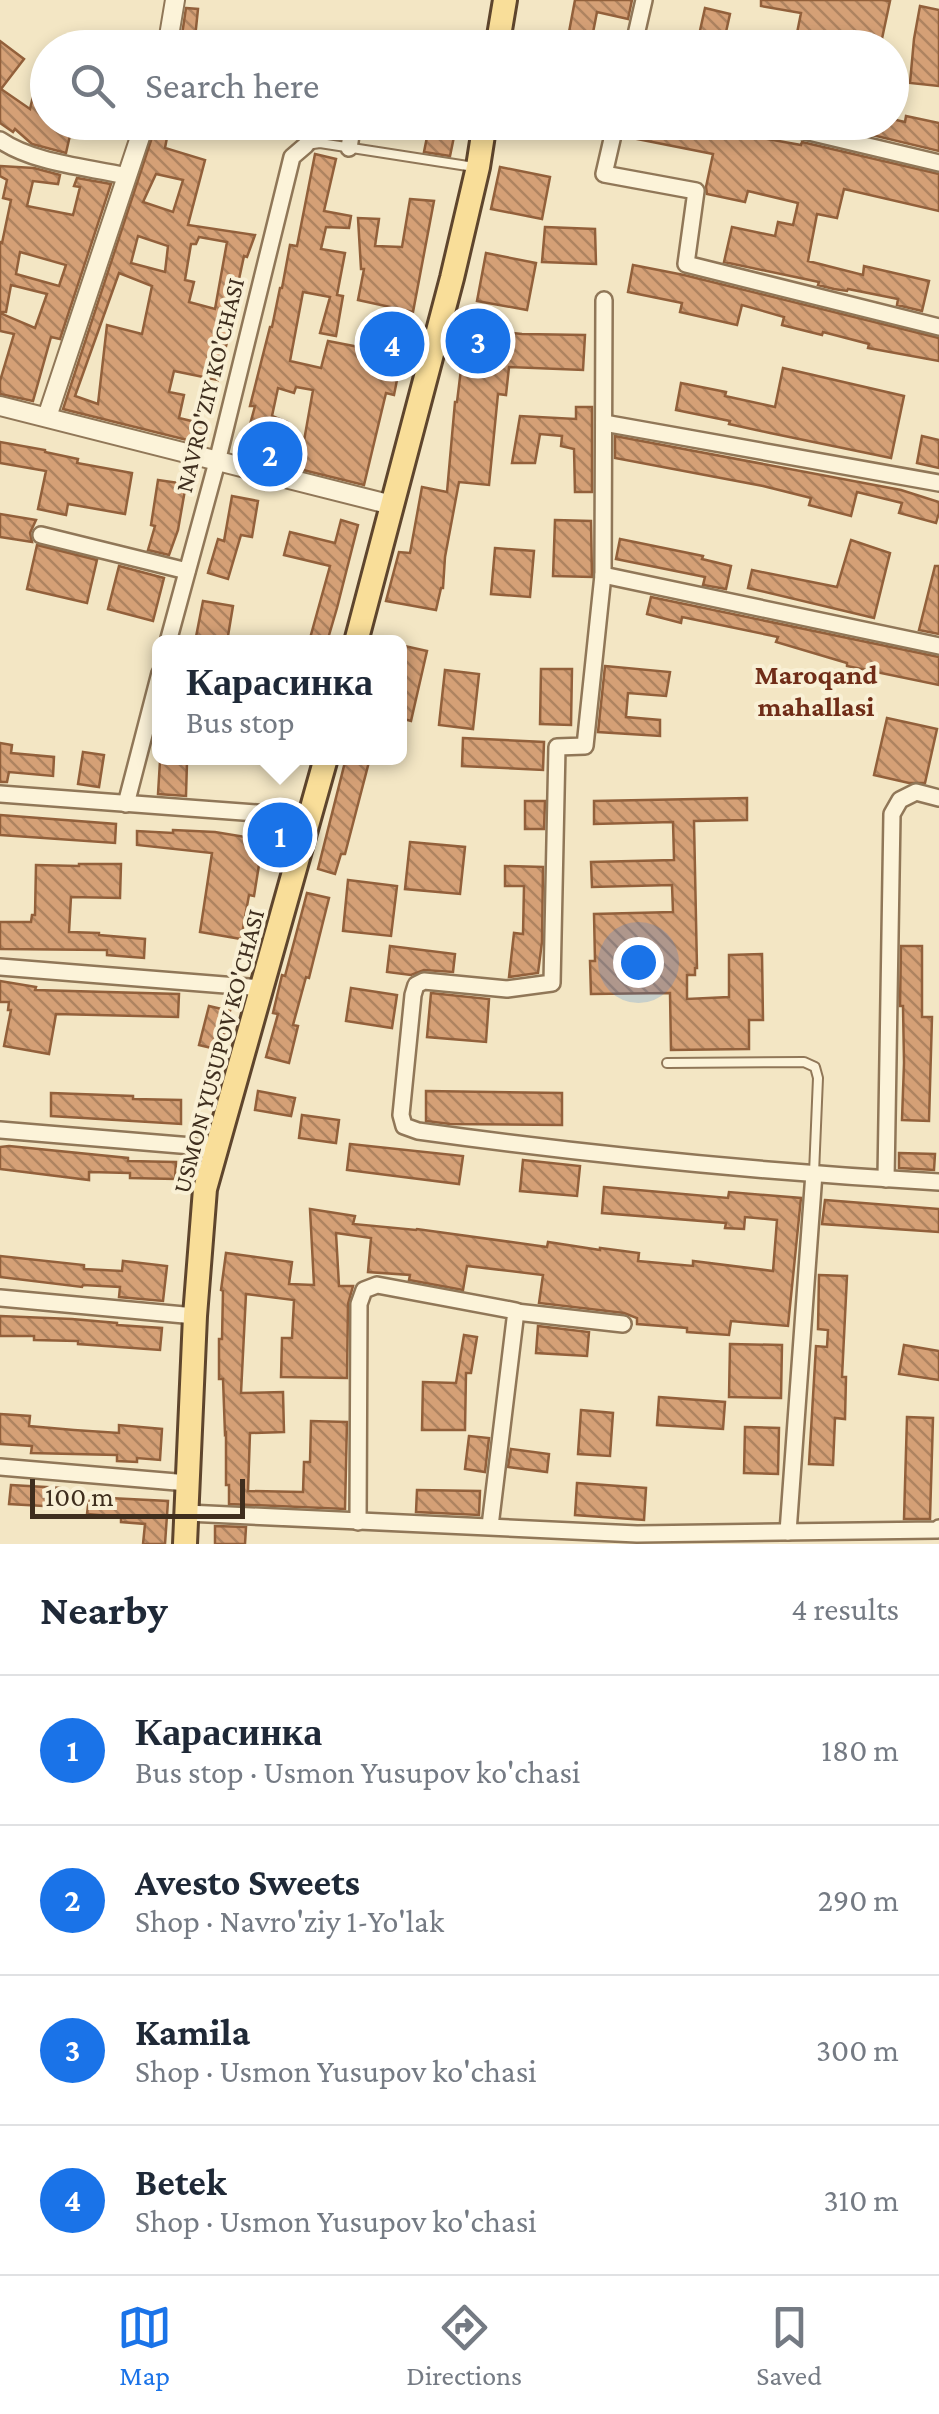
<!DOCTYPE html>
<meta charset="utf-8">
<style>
body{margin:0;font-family:"Crimson Pro",serif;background:#f6f6f7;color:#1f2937}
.scale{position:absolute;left:30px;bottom:25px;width:215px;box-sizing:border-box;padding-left:10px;border:5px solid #3f2e1e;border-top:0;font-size:28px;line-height:35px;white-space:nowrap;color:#3f2e1e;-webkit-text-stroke:8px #f9f0d5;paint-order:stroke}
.you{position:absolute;left:638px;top:962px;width:35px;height:35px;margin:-25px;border:8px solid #fff;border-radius:50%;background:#1a73e8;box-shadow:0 0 0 15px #1a73e833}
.badge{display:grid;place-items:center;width:65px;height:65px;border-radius:50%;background:#1a73e8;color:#fff;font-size:32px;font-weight:700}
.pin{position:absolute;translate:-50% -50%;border:5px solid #fff;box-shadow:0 2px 10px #0006}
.popup{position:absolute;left:152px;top:635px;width:255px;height:130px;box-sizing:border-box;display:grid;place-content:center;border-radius:15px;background:#fff;filter:drop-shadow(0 2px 8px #0005);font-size:32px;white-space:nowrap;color:#747a83}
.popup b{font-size:38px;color:#1f2937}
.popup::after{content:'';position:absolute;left:50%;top:100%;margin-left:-20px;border:20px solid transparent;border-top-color:#fff}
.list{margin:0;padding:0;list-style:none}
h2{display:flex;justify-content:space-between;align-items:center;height:130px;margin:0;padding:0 40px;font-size:42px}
h2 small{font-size:32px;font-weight:400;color:#747a83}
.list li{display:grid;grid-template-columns:65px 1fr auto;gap:30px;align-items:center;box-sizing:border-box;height:150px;padding:0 40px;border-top:2px solid #e0e1e3}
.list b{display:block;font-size:38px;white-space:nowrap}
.list p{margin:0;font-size:32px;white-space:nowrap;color:#747a83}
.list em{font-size:32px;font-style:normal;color:#747a83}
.icon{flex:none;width:55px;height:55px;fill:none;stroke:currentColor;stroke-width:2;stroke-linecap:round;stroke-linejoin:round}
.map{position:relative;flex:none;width:939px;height:1544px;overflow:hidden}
.search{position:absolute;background:#fff;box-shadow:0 5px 15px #0003;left:30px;right:30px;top:30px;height:110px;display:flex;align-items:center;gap:25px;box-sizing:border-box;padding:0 35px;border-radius:55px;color:#747a83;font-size:38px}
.sheet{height:730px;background:#fff}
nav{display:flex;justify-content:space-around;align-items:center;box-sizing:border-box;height:140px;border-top:2px solid #e0e1e3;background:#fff;font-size:28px;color:#747a83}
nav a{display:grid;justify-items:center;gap:5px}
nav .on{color:#1a73e8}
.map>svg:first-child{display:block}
</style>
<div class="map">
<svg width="939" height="1544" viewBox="0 0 939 1544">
<defs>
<pattern id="building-back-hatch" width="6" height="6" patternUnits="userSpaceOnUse" patternTransform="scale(2.5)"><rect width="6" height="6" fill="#d5a076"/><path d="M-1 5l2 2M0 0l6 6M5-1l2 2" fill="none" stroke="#ae8360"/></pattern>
</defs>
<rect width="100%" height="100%" fill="#f3e6c4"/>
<g fill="url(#building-back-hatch)" stroke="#92603b" stroke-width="2.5" fill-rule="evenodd">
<path d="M575,0H632L628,19L597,12L590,48H566Z"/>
<path d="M761,0H882L890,1L880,48H794L801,13L761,6Z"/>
<path d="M920,6L939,10V86L910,83L914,39Z"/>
<path d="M186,8L198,9L194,48H180Z"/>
<path d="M705,8L730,14L724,41L699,35Z"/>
<path d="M0,41L24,59L1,89L30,109L43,54L48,55V122H73L66,153L32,144L15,129L13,132L0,123Z"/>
<path d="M906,116L939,123V151L818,122H892V119L905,122Z"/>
<path d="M157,122H170L165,148L205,160L188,225L255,235L247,257L244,256L230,321H232L218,380L174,371L169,392L184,395L179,418L208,425L203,444L63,409ZM156,174L183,180L173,212L143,202ZM138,236L168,246L165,272L131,263ZM199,237L227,242L215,309L189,302L194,282L185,280L191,244H196ZM119,273L152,286L142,334L107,325L98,404L75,396Z"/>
<path d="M430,122H457L450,156L424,152Z"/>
<path d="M630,122H710L714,125L713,129L801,145L802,142L939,174V211L844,189L837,218L817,214L808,261L863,275L864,266L929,281L922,311L897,305L898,299L848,289L847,291L834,289L818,285L819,282L724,262L732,227L775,236L778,222L793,225L798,203L748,191L745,202L707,194L706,187L713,154L627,137Z"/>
<path d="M315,154L336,159L324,211L351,216L349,228L326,227L321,249L345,253L337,295L343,296L336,336L320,333L330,297L303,292L290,361L321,368L328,341L364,348L370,326L406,335L394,395L386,393L364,485L299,469L313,390L296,387L294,393L278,388L272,416L287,422L278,463L242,454L255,406H250L270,327H272L280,288H282L290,245L297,246Z"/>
<path d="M0,166L34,168L60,175L58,184L33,181L27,206L73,215L80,187L74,186L77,178L111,184L60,339L51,337L33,401L0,394V381L14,334L0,331V313L35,328L47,294L11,285L6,312H0V242L2,243L11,200L3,198L7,180L0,176ZM20,252L66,265L59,286L16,274Z"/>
<path d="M500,167L550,177L542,219L491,209Z"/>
<path d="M410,199L434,201L413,312L358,300L364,269H361L358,218L379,219L375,246L402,247Z"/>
<path d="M545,227L595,229L596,264L542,262Z"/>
<path d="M486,253L536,263L527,310L477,301Z"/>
<path d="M633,265L684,275L939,338V361L868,348L869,344L823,332L822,335L782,325L784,317L742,305L737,325L680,312L682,303L628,292Z"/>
<path d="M466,328L522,334L585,335L583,370L509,367L506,395L498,394L489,485L459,482L445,557L443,588H441L436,610L386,601L399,552L410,553L422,487L447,492L455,402H457Z"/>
<path d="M783,368L904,396L891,458L770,433L729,424L730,421L676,410L681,383L726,392L725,396L775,407Z"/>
<path d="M576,407H592V492H575L574,449L561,446L562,436L540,434L535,463H512L520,416L576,419Z"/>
<path d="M615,436L901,490L939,502V513L936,523L899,513L902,503L857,492L851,516L809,505L811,498L763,486L615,458Z"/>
<path d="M922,436L939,440V468L917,463Z"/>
<path d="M0,442L45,450V452L78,459L77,463L132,473L125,514L68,504L66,515L38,509L46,471L0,463Z"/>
<path d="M158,480L186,484L178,530L169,555L148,550L155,526L151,525Z"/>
<path d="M232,496L258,501L252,537L241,535L228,579L208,573L218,539L224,541Z"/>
<path d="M0,514L36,520L30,533L32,542L0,537Z"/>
<path d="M341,520L358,525L337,608L327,642H309L330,566L284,555L290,532L335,543Z"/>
<path d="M555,520L591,521L592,577L553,576Z"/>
<path d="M620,539L703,556L702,559L731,566L726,589L703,585L705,577L616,559Z"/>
<path d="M851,540L890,553L874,618L748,588L752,570L837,587Z"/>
<path d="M37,545L97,560L87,603L27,589Z"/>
<path d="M495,548L534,551L530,597L491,594Z"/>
<path d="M119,566L164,578L153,621L108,609Z"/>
<path d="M935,566H939V634L919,630Z"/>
<path d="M651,597L939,657V685L847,666V663L776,642L778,637L682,617L681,623L647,614Z"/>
<path d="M203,601L233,606L227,642H195Z"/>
<path d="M400,645L427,651L411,721L400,718Z"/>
<path d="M605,666L670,672L666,696L628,693L626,717L660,720V736L598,732Z"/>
<path d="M541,669H572L571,725L540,724Z"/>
<path d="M445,670L479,674L473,729L439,725Z"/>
<path d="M887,718L937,729L925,783H909L874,775Z"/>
<path d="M463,738L544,742L543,770L462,766Z"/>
<path d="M0,743L12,745L11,753L54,757L53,776L9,772L7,782H0Z"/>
<path d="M83,752L104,755L99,787L78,784Z"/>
<path d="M346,758H370L345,854H341L335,874L318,869Z"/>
<path d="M160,761L187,762L186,796L158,794Z"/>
<path d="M747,798V820L694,821L697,968H695V975H687V999L729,997V955L762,954L763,1020H749V1049L671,1050L670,993L591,994L590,961H595L594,914L673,912L672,885L592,887L591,862L674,860L673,822L594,824V801Z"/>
<path d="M525,801H545L544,829H525Z"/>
<path d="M0,815L116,824L115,843L0,835Z"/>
<path d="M173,830L215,832L263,840L254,896L249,895L241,939L200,932L212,853L137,845V831L173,833Z"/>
<path d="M410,842L465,847L460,894L405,889Z"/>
<path d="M79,864H121L120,898L71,897L69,932L99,933V935L145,939L144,958L107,955V950L0,949V922H31L32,915H35L36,865L79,866Z"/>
<path d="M505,866L543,867L542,942L538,973L509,977L514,933L523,934L524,886H505Z"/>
<path d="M348,880L397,886L391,936L343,931Z"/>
<path d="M307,893L329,898L309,978L306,977L293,1025L298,1026L289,1063L266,1057L278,1014L273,1013L282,975L285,976Z"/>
<path d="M390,946L455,954L453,972L424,970L411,975L387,972Z"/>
<path d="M901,946H922V1017H932L929,1121L902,1120L904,1063L903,1006H900Z"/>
<path d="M0,981L36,987L35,990L179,994L178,1017L56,1014L49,1054L4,1046L11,1010H8L9,1002H0Z"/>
<path d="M351,988L397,995L392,1028L346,1021Z"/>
<path d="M431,993L489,999L486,1042L427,1037Z"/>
<path d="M209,1006L230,1011L220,1050L199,1045Z"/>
<path d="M258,1091L295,1098L291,1116L255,1110Z"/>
<path d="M426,1091L562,1093V1125L450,1124L426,1121Z"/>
<path d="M51,1093L133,1096V1099L181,1100V1124L51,1116Z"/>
<path d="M302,1115L339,1120L336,1143L299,1138Z"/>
<path d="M350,1144L463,1156L459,1184L347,1170Z"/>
<path d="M9,1146L128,1158V1161L176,1162L175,1179L130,1178V1173L89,1172V1180L0,1169V1147Z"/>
<path d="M899,1153L935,1154L934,1170L899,1168Z"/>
<path d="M523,1160L580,1166L577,1196L520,1191Z"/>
<path d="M604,1187L728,1198L729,1192L801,1198L788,1326L731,1321L729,1335L687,1332V1328L637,1324V1318L624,1313L539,1303L543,1275L467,1266L463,1290L409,1280L410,1275L368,1272L371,1238L336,1233L339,1286H353L348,1304L347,1378L281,1377L282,1338H292L294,1300L246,1294L241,1393L283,1392L284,1432L250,1433L248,1491L303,1492L304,1462H310L311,1421L347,1422L345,1509L229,1504V1485H226V1433L225,1434L223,1379H219V1339H222L223,1291L221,1290L226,1253L292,1262L289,1284L314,1285L310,1209L355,1216L353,1224L416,1230L417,1229L547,1247L548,1242L600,1250V1248L639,1253L638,1261L693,1266V1261L773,1271L777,1220L745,1217L744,1229L725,1228L726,1223L602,1213Z"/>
<path d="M825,1200L939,1209V1232L822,1224Z"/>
<path d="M0,1256L84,1265V1269L122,1271L123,1261L167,1266L163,1301L119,1297L120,1287L83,1285L82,1287L0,1277Z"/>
<path d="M819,1275L847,1276L842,1377H846L845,1419L835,1418L833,1465L809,1464L816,1346L827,1347L828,1330L818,1329Z"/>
<path d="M0,1316L72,1319L117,1323V1325L162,1328L160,1350L78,1344V1341L34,1340V1336H0Z"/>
<path d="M538,1326L589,1332L587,1356L536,1353Z"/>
<path d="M464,1335L477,1337L471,1373H466L465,1430H422L423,1382L456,1383Z"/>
<path d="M730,1344L782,1345L781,1398L729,1397Z"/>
<path d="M904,1345L939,1351V1380L899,1374Z"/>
<path d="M659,1397L725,1402L723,1429L657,1425Z"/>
<path d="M581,1410L613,1413L610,1456L578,1454Z"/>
<path d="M0,1414L30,1416L29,1426L74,1430L119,1433V1425L162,1429L160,1460L137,1458V1462L117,1461V1455L31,1453L32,1446L0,1444Z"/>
<path d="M907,1417L933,1418L930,1519H904Z"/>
<path d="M745,1427L779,1428L778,1474L744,1473Z"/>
<path d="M469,1436L489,1438L485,1472L465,1469Z"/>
<path d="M511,1449L549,1454L547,1472L508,1467Z"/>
<path d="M577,1483L646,1488L644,1520L575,1515Z"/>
<path d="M11,1485L62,1488L61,1507L9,1504Z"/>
<path d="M417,1490L480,1491L479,1515L416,1512Z"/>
<path d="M89,1497L168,1501L165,1544H143L145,1524L121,1522V1517L87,1514Z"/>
<path d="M215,1526L246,1527L245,1544H215Z"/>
</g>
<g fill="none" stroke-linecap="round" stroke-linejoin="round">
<defs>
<g id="service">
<path d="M306,145L320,143L474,167"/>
<path d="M667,1063L804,1062L815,1067L818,1078L814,1173"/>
</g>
<g id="minor">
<path d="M633,48L644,0"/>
<path d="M616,122L604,174L696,191L686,264L939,327"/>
<path d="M767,122L939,163"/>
<path d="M0,140C33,163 87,167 126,176"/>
<path d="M349,148L353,122"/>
<path d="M604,300L603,575L585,746L557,747L552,983L507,989L424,981L416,985L413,995L401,1115L404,1126L418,1131C590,1155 765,1172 939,1182"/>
<path d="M604,423L939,483"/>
<path d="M41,535L187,571"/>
<path d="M603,575L939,646"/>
<path d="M168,642L217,462L292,157L306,145"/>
<path d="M0,794L311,817"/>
<path d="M126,804L160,673"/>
<path d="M0,967L262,988"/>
<path d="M0,1130L216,1148"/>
<path d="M886,1179L892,814L900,800L916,792L939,798"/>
<path d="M0,1298L195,1316"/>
<path d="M516,1312L623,1324"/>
<path d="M0,1467L188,1483"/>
<path d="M187,1513L637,1534L937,1530L939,1528"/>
<path d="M358,1522L359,1304L364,1290L377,1285L516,1311L490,1526"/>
<path d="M788,1532L814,1173"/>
</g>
<g id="tertiary">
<path d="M167,48L175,0"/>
<path d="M0,406L392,505"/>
<path d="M47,417L145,122"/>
</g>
<g id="primary">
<path d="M497,48L505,0"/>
<path d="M356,642L452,278L478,167L485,122"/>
<path d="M185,1544L195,1316L205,1189L326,758"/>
</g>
</defs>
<use href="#service" stroke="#907758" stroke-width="12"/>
<use href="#minor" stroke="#907758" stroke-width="20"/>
<use href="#tertiary" stroke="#907758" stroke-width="22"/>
<use href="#primary" stroke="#5e452d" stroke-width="28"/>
<use href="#service" stroke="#fcf3d9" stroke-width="8"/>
<use href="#minor" stroke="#fcf3d9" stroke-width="15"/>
<use href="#tertiary" stroke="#fcf3d9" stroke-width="18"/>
<use href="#primary" stroke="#f9de99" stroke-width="22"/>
</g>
<g text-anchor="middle" stroke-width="8" stroke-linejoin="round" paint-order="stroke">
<g font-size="25" fill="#3f2e1e" stroke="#f9f0d5">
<text transform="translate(209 385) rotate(-76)" y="9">NAVRO'ZIY KO'CHASI</text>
<text transform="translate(218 1051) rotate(-75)" y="9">USMON YUSUPOV KO'CHASI</text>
</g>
<g font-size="28" font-weight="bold" fill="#702d18" stroke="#f9f0d5">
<text x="816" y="684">Maroqand<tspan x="816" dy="32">mahallasi</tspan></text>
</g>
</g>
</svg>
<div class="scale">100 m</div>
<div class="you"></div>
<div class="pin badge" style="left:280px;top:835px">1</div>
<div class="popup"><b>Карасинка</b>Bus stop</div>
<div class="pin badge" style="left:270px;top:454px">2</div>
<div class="pin badge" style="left:478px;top:341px">3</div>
<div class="pin badge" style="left:392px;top:344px">4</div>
<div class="search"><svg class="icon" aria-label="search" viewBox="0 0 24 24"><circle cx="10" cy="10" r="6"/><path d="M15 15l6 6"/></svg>Search here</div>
</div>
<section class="sheet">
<h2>Nearby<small>4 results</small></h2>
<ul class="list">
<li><span class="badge">1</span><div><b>Карасинка</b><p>Bus stop · Usmon Yusupov ko'chasi</p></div><em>180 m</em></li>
<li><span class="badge">2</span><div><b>Avesto Sweets</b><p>Shop · Navro'ziy 1-Yo'lak</p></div><em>290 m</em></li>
<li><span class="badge">3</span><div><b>Kamila</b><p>Shop · Usmon Yusupov ko'chasi</p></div><em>300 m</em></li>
<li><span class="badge">4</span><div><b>Betek</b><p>Shop · Usmon Yusupov ko'chasi</p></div><em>310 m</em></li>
</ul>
</section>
<nav>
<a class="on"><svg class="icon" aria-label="map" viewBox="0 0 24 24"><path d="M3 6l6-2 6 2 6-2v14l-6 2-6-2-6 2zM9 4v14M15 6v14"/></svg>Map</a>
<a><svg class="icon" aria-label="directions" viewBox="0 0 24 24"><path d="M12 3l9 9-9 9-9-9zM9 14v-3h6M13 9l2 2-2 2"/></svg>Directions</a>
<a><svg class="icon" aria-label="saved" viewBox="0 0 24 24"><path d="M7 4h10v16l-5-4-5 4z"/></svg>Saved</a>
</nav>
